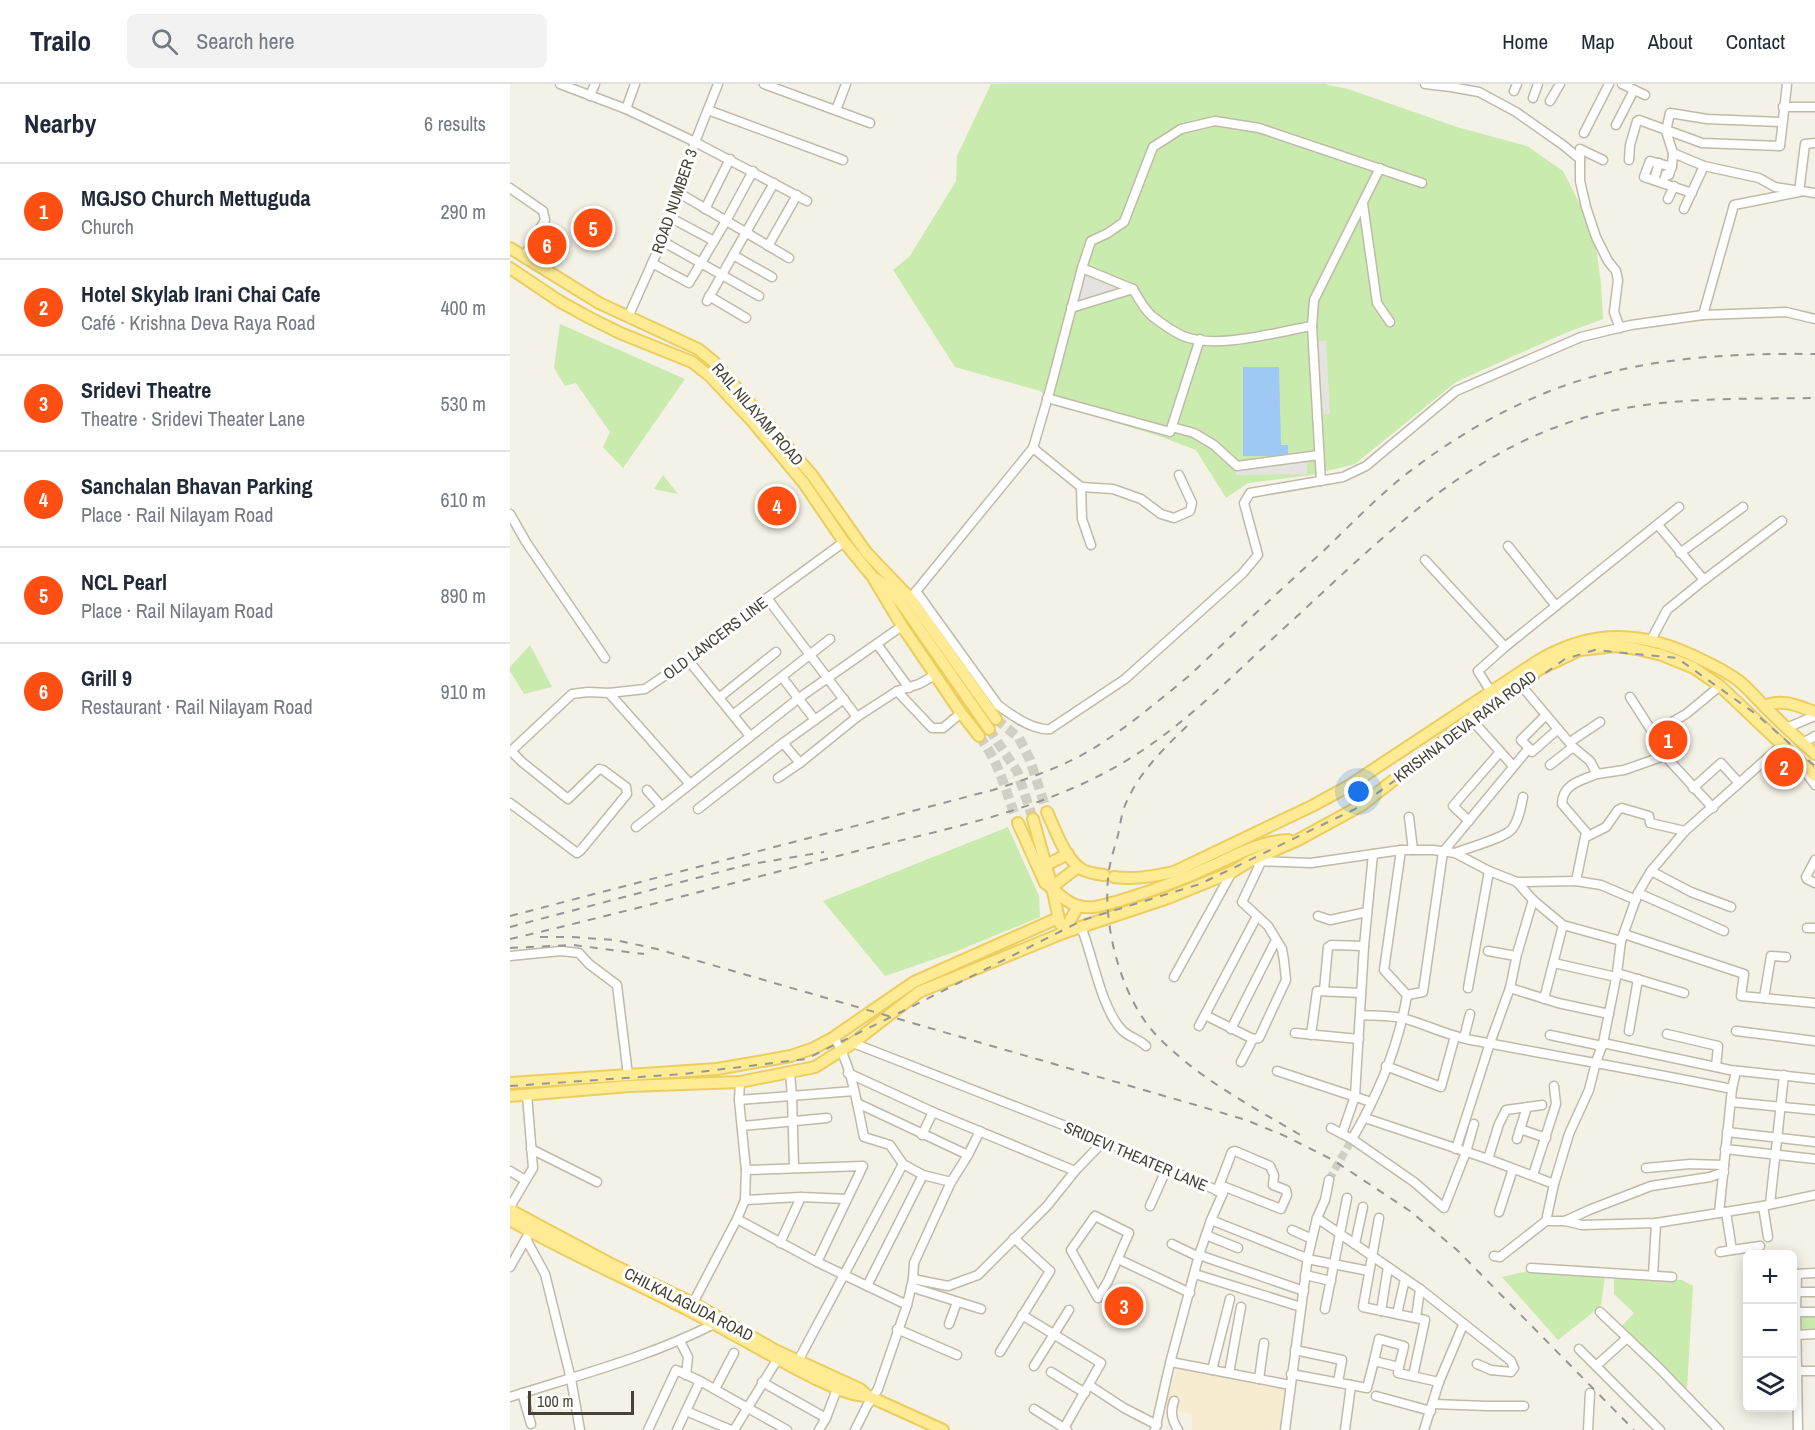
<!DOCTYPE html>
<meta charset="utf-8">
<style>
body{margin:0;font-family:"Archivo Narrow",sans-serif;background:#f2f2f3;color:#1f2937}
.controls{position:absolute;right:18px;bottom:18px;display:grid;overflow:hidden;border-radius:9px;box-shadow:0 3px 15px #0003}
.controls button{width:54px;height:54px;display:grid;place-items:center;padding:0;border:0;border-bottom:2px solid #e0e1e3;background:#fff;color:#1f2937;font:30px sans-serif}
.scale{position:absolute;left:18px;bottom:15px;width:106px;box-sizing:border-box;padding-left:6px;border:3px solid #474235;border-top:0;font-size:16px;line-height:21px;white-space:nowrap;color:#474235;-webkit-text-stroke:4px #fff;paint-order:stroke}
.you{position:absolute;left:849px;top:708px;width:21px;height:21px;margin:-15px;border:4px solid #fff;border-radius:50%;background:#1a73e8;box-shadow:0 0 0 9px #1a73e833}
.badge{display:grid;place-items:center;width:39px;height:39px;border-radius:50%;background:#ff4e12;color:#fff;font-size:20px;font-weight:700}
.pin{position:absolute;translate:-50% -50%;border:3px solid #fff;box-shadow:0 2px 6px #0006}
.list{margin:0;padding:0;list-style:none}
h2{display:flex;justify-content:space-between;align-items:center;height:78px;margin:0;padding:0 24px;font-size:26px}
h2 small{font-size:20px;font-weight:400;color:#747a83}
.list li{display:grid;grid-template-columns:39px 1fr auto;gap:18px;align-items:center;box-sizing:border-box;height:96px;padding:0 24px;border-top:2px solid #e0e1e3}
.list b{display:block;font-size:22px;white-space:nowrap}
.list p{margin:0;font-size:20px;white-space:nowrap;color:#747a83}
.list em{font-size:20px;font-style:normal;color:#747a83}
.icon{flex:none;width:33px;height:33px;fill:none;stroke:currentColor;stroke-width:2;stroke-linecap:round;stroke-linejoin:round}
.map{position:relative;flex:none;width:1305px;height:1346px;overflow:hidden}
header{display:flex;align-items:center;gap:36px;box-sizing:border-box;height:84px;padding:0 30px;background:#fff;border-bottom:2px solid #e0e1e3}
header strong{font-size:28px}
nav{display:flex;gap:33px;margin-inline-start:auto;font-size:21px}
.search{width:420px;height:54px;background:#f2f2f3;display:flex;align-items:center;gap:15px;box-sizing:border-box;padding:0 21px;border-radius:9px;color:#747a83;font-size:22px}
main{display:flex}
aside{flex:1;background:#fff}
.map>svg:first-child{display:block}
</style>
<header>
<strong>Trailo</strong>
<div class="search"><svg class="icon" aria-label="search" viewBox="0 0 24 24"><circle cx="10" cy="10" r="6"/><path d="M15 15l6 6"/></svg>Search here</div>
<nav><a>Home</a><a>Map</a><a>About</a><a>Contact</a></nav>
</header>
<main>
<aside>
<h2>Nearby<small>6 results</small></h2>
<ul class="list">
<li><span class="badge">1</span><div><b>MGJSO Church Mettuguda</b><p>Church</p></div><em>290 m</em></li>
<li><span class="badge">2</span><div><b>Hotel Skylab Irani Chai Cafe</b><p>Café · Krishna Deva Raya Road</p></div><em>400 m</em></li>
<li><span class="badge">3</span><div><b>Sridevi Theatre</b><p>Theatre · Sridevi Theater Lane</p></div><em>530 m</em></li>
<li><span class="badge">4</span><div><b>Sanchalan Bhavan Parking</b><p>Place · Rail Nilayam Road</p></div><em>610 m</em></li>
<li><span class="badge">5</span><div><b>NCL Pearl</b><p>Place · Rail Nilayam Road</p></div><em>890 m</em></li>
<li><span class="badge">6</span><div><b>Grill 9</b><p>Restaurant · Rail Nilayam Road</p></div><em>910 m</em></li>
</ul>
</aside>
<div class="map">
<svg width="1305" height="1346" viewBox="0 0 1305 1346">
<rect width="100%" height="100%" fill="#f4f1e6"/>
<path fill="#f7ebd0" d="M668,1284L775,1304L770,1346H682V1331L653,1322Z"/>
<g fill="#c9ebad">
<path d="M481,0H815L838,5L947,43L1017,62L1053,87L1078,136L1086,162L1091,200L1093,235L1053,250L946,298L845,380L801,391L738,399L716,414L686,366L646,351L545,320L530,307L445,283L383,186L400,172L446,97L447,72Z"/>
<path d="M50,240L175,295L113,384L93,363L100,348L66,299L55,302L44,284Z"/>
<path d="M153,391L168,410L144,405Z"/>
<path d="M20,561L42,603L14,610L0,587V583Z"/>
<path d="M498,743L529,812L530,833L445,868L375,892L313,817Z"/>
<path d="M1023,1186L1095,1191L1091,1222L1048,1256L992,1193Z"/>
<path d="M1104,1194L1172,1196L1183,1202L1177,1305L1111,1243L1124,1229L1104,1210Z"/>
<path d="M1286,1228H1305V1250L1286,1251Z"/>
</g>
<g fill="#e5e3df">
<path d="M574,189L613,204L566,219Z"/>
<path d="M806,257H816L820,330H810Z"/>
<path d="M727,376H797V390L726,391Z"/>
</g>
<path fill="#9fc9f5" d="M733,283H769L771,361H778V372H733Z"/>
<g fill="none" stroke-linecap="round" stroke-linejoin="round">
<path stroke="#d1cec3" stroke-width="8" stroke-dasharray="8 4" stroke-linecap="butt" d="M819,1096L842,1055"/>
<g stroke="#d1cec3" stroke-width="10" stroke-dasharray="10 5" stroke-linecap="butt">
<path d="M486,635L509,654L520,676L537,728"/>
<path d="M479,645L507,687L523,735"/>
<path d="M469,652C491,681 495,707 508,739"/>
</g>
<defs>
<g id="minor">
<path d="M50,0L116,25L185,58L297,117"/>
<path d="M254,0L360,39"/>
<path d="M915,0L941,3L969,8L1006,28L1053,61L1070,75"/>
<path d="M1112,0L1135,11"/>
<path d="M1004,7L1007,0"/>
<path d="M80,12L85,0"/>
<path d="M1023,14L1028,0"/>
<path d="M1040,17L1050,0"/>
<path d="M1273,23H1305"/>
<path d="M116,25L125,0"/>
<path d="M198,26L333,76"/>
<path d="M326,26L336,0"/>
<path d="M1106,41L1124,6"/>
<path d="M1074,49L1099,0"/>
<path d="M1163,69L1194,82L1249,94L1265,103L1305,109"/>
<path d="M1093,76L1070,65V97L1076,123L1086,153L1098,177L1106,187L1108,196L1104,228L1110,244"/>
<path d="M1119,76L1120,61L1127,37L1129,36L1192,59L1270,62L1277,0"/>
<path d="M1162,83L1140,77L1134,93L1182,109"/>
<path d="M1144,96L1149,79"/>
<path d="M1153,99L1156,90L1159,91L1162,81L1163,69L1156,47L1160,29L1197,35L1271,38"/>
<path d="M0,104L33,127L35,136L14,173"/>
<path d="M169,109L279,174"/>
<path d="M1158,115L1164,102"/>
<path d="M853,120L867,219L880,238"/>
<path d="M195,125L220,75"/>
<path d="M1174,125L1194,82"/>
<path d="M161,134L204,157"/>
<path d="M152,157L249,212"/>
<path d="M258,162L287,111"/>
<path d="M223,171L262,193"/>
<path d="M142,179L179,199L216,137L243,87"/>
<path d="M572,184L623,205"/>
<path d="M199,212L236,234"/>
<path d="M197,217L264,99"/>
<path d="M561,224L623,205C628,214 634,225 642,232C651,239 662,247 673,252C707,266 766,248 802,242"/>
<path d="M1193,231L1224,121L1289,108L1295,60L1305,59"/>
<path d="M118,233L152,157L185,58L208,0"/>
<path d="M537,314L660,348L690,255"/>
<path d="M662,343L684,349L704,361L727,382L809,371"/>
<path d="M523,364L571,403L572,435L581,461"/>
<path d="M811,397L802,242L804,216L870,84"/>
<path d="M571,403L603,405L631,415L651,430L664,434L680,427L682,419L669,391"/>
<path d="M0,430L16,458L95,574"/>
<path d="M1148,441L1194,496"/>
<path d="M998,462L1046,522"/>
<path d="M1170,469L1233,423"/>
<path d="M915,476L995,563"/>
<path d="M406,507L488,621C501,631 523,647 540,645L615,595L732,490L748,471L734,419L740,409L833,393L856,382L946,307L1071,253L1121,241L1193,231L1276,228L1305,235"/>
<path d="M403,511L523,364L540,306L572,184L581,157L598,149L614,138L643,63L671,45L705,37L749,44L912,99"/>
<path d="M257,514L347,633"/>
<path d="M1141,556L1157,526L1194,496L1272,437"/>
<path d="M367,560L399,604"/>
<path d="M178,576L240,652"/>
<path d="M272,593L305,636"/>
<path d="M1010,600L1063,663L1080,677L1087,690L1114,686L1157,671"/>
<path d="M387,607L422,644H433L451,629"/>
<path d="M981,608L968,587L995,563L1169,423"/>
<path d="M99,609L180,700"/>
<path d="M210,613L266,568"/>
<path d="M1120,613L1143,649L1176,630L1210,602"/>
<path d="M224,630L320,555"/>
<path d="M961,635L1003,682"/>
<path d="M1276,644L1305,632"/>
<path d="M1143,649L1157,674L1203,724"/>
<path d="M1060,658L1090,638"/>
<path d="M1293,659L1305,652"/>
<path d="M1019,664L1011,656L1036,631"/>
<path d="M0,668L62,610L78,608L99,609L135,605L178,576L257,514L334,458"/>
<path d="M290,679L273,659L334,615"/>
<path d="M1040,681L1063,663"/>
<path d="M1294,686L1305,701"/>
<path d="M268,694L290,679L347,633L387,607L409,600L425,591"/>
<path d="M1183,704L1211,679L1229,699"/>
<path d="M137,706L152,723"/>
<path d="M0,719L67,769L71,766L117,710L116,703L93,686L89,685L58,715L12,678L1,667"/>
<path d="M188,725L273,659"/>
<path d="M899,733L903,766"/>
<path d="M959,737L943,722L990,668"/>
<path d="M126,743L289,614L392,542"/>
<path d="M1076,753L1096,743L1108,726L1112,724L1139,732L1140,739L1175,747"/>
<path d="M945,769C957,764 995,754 1002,745C1009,736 1011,723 1013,713"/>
<path d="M1305,776L1296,793L1297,795L1305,799"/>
<path d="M742,777L801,779L891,766H923L945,769L979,787L1007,798L1023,816L1053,841L1111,857"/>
<path d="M1141,787L1181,808L1221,823"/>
<path d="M1066,797L1076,748L1052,720C1052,700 1072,696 1087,690"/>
<path d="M1007,798L1066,797L1091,801L1126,816"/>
<path d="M1128,809L1214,847"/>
<path d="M808,832L820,836L857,828"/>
<path d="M571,843C583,871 591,926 613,947C619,953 629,955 636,962"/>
<path d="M1297,844H1305"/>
<path d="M1114,850L1234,890L1231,912L1305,919"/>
<path d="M978,867L1006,872"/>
<path d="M0,872L51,867L69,869L79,880L107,901L118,991"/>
<path d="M1044,879L1106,893"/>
<path d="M1107,889L1174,909"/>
<path d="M664,893L722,788"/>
<path d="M958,904L979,787"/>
<path d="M1000,904L1048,919L1099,930"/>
<path d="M814,906L818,863L821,861L854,862"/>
<path d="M897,911L913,908L933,768L1019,664L1022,668L1048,645"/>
<path d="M1254,914L1261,872L1276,873"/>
<path d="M1034,915L1053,841"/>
<path d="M695,931L743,955"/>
<path d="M850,931C865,932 882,931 896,935C916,941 935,950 956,955C1045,972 1133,987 1222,1005"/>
<path d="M689,942L747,832"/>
<path d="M721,945L766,856"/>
<path d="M1119,947L1128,895"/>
<path d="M1226,947L1305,957"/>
<path d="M785,949L849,955"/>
<path d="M1157,950L1208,962L1206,983"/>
<path d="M801,951L807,907L851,909"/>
<path d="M1040,951L1092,962"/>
<path d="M324,953C342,982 347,1020 354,1053L380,1061L393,1080L413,1091L441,1098"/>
<path d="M954,954L960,930"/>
<path d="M343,959L594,1057L713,1109L701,1136L689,1171L660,1279L645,1346"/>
<path d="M1093,959L1220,986L1305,995"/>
<path d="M731,978L743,955L749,954L776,896L774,877L772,865L758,842L732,818L751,778"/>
<path d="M876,982L931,1003L945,952"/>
<path d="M767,987L861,1018"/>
<path d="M280,989L282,1012L284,1083"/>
<path d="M338,989L423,1028L565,1087"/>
<path d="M229,1016L344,1007"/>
<path d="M1221,1018L1305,1026"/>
<path d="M347,1019L458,1071"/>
<path d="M855,1034L978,1075L1044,1100"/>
<path d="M232,1042L317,1034"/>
<path d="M821,1044L842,1055L904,1098L934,1124L956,1068L964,1040"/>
<path d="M1010,1045L1036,1054"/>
<path d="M1217,1048L1305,1058"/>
<path d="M832,1050L845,1012L854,862L863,770"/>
<path d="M412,1051L423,1028"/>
<path d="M842,1055C868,1011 889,960 897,911L874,886L891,766"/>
<path d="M1007,1055L1017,1023"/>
<path d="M21,1065L87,1098"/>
<path d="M946,1065L980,959L1000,904L1007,870L1023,816"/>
<path d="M1215,1065L1305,1075"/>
<path d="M978,1075L989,1040L996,1026L1032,1021"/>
<path d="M1136,1084L1180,1080L1214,1081"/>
<path d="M236,1086L353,1082L307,1178"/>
<path d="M0,1087L15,1096"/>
<path d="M1023,1091L1046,1020L1044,1002"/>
<path d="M707,1107L722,1068L725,1067L760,1082L764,1091L763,1101L776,1106L777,1111L771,1125L710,1101"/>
<path d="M235,1116L291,1113L337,1115"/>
<path d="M1260,1120L1274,991"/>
<path d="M640,1122L657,1084"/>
<path d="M1253,1122L1258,1153"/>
<path d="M0,1123L23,1084L17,1011"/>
<path d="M989,1128L1003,1085"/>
<path d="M1216,1128L1222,1166L1250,1162"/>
<path d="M1209,1129L1222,1005L1226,987"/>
<path d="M585,1132L619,1149L598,1197L588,1214L561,1166Z"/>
<path d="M807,1134L910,1205L1001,1277L1004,1284L1001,1288L981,1286L967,1280"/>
<path d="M869,1134L853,1223L915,1236L903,1292"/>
<path d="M227,1135L307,1178L397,1221"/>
<path d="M701,1136L794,1173"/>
<path d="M1036,1137H1055L1072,1141L1146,1139L1253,1122L1305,1111"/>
<path d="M1055,1137L1079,1126L1141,1102L1200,1093L1214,1088"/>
<path d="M782,1146L802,1155"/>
<path d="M696,1151L728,1164"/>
<path d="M16,1155L35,1190L61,1295L70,1346"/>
<path d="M270,1159L291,1113"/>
<path d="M662,1160L689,1173"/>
<path d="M845,1160L853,1123"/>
<path d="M1210,1168L1222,1166"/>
<path d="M689,1171L794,1207"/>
<path d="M984,1172L990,1173L1036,1137L1044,1100L1059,1050L1079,1006L1086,978L1093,959L1107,889L1111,857L1128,809L1141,787L1175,747L1272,661"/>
<path d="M608,1175L680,1209"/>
<path d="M797,1175L859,1187"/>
<path d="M0,1183L17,1153"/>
<path d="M1021,1184L1162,1193"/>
<path d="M685,1190L791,1223"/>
<path d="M1283,1190L1305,1189"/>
<path d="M1287,1190L1286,1228L1288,1346"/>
<path d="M795,1191L821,1197"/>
<path d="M1143,1192L1146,1139"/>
<path d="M403,1195L438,1202L468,1191L537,1122L565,1087L594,1057"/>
<path d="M357,1202L413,1091"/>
<path d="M401,1203L471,1225"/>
<path d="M1287,1208H1305"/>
<path d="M183,1219L227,1135L235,1116L236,1086L229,1016L230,998"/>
<path d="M815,1225L837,1114"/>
<path d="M871,1227L878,1183"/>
<path d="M1090,1228L1150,1285L1209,1346"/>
<path d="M1286,1228H1305"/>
<path d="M887,1230L895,1195"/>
<path d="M512,1231L591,1279L553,1346"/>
<path d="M906,1234L910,1205"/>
<path d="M439,1240L447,1218"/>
<path d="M387,1245L447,1271"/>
<path d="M1286,1251L1305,1250"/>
<path d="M170,1257L178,1273L176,1291"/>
<path d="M1069,1265L1086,1282L1117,1254"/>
<path d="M785,1266L832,1276L828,1298"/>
<path d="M490,1268L540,1187L504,1154"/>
<path d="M288,1277L393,1080"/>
<path d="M864,1277L869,1255L894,1262L889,1283"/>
<path d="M661,1278L780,1301"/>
<path d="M524,1282L559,1226"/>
<path d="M1086,1282L1150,1346"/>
<path d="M702,1286L720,1215"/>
<path d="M1287,1287H1305"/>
<path d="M541,1288L575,1309"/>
<path d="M719,1289L731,1223"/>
<path d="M781,1290L857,1304L864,1277L889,1283L888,1289L929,1298"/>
<path d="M749,1295L754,1259"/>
<path d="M252,1298L316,1334"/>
<path d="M579,1301L614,1324L647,1341"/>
<path d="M205,1305L224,1269"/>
<path d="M12,1309L21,1340"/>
<path d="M866,1312L921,1327"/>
<path d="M0,1313C69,1291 139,1273 204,1240"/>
<path d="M664,1317C660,1328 662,1336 668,1346"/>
<path d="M923,1320L977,1322H1014"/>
<path d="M524,1325L557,1346"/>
<path d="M176,1327L221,1346"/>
<path d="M138,1346L166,1286L190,1297L277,1346"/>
<path d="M167,1346L190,1297"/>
<path d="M224,1346L267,1276"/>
<path d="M309,1346L316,1334L327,1305"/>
<path d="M345,1346L357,1322L368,1305L397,1221L403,1195L404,1179L441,1098L458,1071L470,1047"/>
<path d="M775,1346L798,1172L807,1134L815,1116L819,1096"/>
<path d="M835,1346L841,1301"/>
<path d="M914,1346L929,1298L953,1241"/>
<path d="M1078,1346L1080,1309"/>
</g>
<g id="major">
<path d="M0,164L89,219L188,265L204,278L302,391L356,468L400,514L486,635"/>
<path d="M0,184L49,217L80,234L110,249L182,278L200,292L243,338L293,398L334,458L362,492L392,542L451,629L469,652"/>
<path d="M366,495L377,503L392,520L479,645"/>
<path d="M1254,622C1272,614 1288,622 1305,628"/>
<path d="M537,728C546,747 554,773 571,785C578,789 586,790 594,791"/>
<path d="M523,735L542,803L550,840"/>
<path d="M508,739L535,799C546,806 555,819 569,822C582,826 596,820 609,817C642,807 674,795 704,781C728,770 751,757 778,756"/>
<path d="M536,781L558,770"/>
<path d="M604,793C624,796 644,792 664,788L802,722L837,703L1029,576C1084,544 1134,547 1190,575C1203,581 1217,588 1229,597C1239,605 1247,615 1255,623C1271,639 1288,655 1305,670"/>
<path d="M542,803L568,783"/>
<path d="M553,849L568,822"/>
<path d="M0,999L207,985L281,972L304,964L321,955L404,898L548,834"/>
<path d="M0,1012L119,1002L230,998L305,983L343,959L409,908L553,849L658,814L722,788L740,777L788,756L852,721L961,635L1028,586L1070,566L1106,562L1127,565L1152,571L1184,584L1210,602L1305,692"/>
<path d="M0,1126L99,1179L183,1219L265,1266L350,1305L358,1312L433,1346"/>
<path d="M0,1136C59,1170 121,1196 180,1227C223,1249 263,1274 306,1295C322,1302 340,1312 358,1312"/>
</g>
</defs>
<use href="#minor" stroke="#c0baa8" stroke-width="11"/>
<use href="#major" stroke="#ebce5e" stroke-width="14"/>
<use href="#minor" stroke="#fff" stroke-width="8"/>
<use href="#major" stroke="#ffeb94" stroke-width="10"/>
<g stroke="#969696" stroke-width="2" stroke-dasharray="8 8" stroke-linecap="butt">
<path d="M677,642C652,666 626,692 614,724C611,733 610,742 608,751C605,762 601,774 599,786C591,839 611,917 650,955C691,996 743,1023 792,1052"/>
<path d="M0,832L483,706C517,695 553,683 584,664C618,643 648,617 679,592C722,551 765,511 809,471C841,441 871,408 907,382C954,347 1006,318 1062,299C1141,273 1223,269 1305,270"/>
<path d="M0,843L236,781L314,768"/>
<path d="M30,853H61L105,856L147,865L696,1024L736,1036L775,1052L823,1076L900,1127L947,1166L1124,1346"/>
<path d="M0,855C116,828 231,797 347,767C436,745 529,727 609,681C670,646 721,593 772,546C875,452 971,349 1116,324C1178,313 1242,315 1305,314"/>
<path d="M0,864L63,861L134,870"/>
<path d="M0,1002L173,990L296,975L391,928L573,836L690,800L845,725L1055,575L1085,566L1167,574L1246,630L1305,682"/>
</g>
</g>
<g text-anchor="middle" stroke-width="6" stroke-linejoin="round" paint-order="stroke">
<g font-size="16" fill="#474235" stroke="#fff">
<text transform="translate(164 117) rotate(-71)" y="6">ROAD NUMBER 3</text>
<text transform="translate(248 330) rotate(49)" y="6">RAIL NILAYAM ROAD</text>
<text transform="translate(205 554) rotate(-37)" y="6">OLD LANCERS LINE</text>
<text transform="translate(955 642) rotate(-37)" y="6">KRISHNA DEVA RAYA ROAD</text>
<text transform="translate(626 1072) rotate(23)" y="6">SRIDEVI THEATER LANE</text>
<text transform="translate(179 1220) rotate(27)" y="6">CHILKALAGUDA ROAD</text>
</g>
</g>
</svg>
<div class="controls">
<button>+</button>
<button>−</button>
<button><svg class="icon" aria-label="layers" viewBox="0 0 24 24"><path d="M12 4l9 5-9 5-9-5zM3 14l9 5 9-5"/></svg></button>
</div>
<div class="scale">100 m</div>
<div class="you"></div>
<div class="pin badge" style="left:1158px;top:656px">1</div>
<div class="pin badge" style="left:1274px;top:683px">2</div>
<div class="pin badge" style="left:614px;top:1222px">3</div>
<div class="pin badge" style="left:267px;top:422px">4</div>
<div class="pin badge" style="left:83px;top:144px">5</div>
<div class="pin badge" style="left:37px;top:161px">6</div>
</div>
</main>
